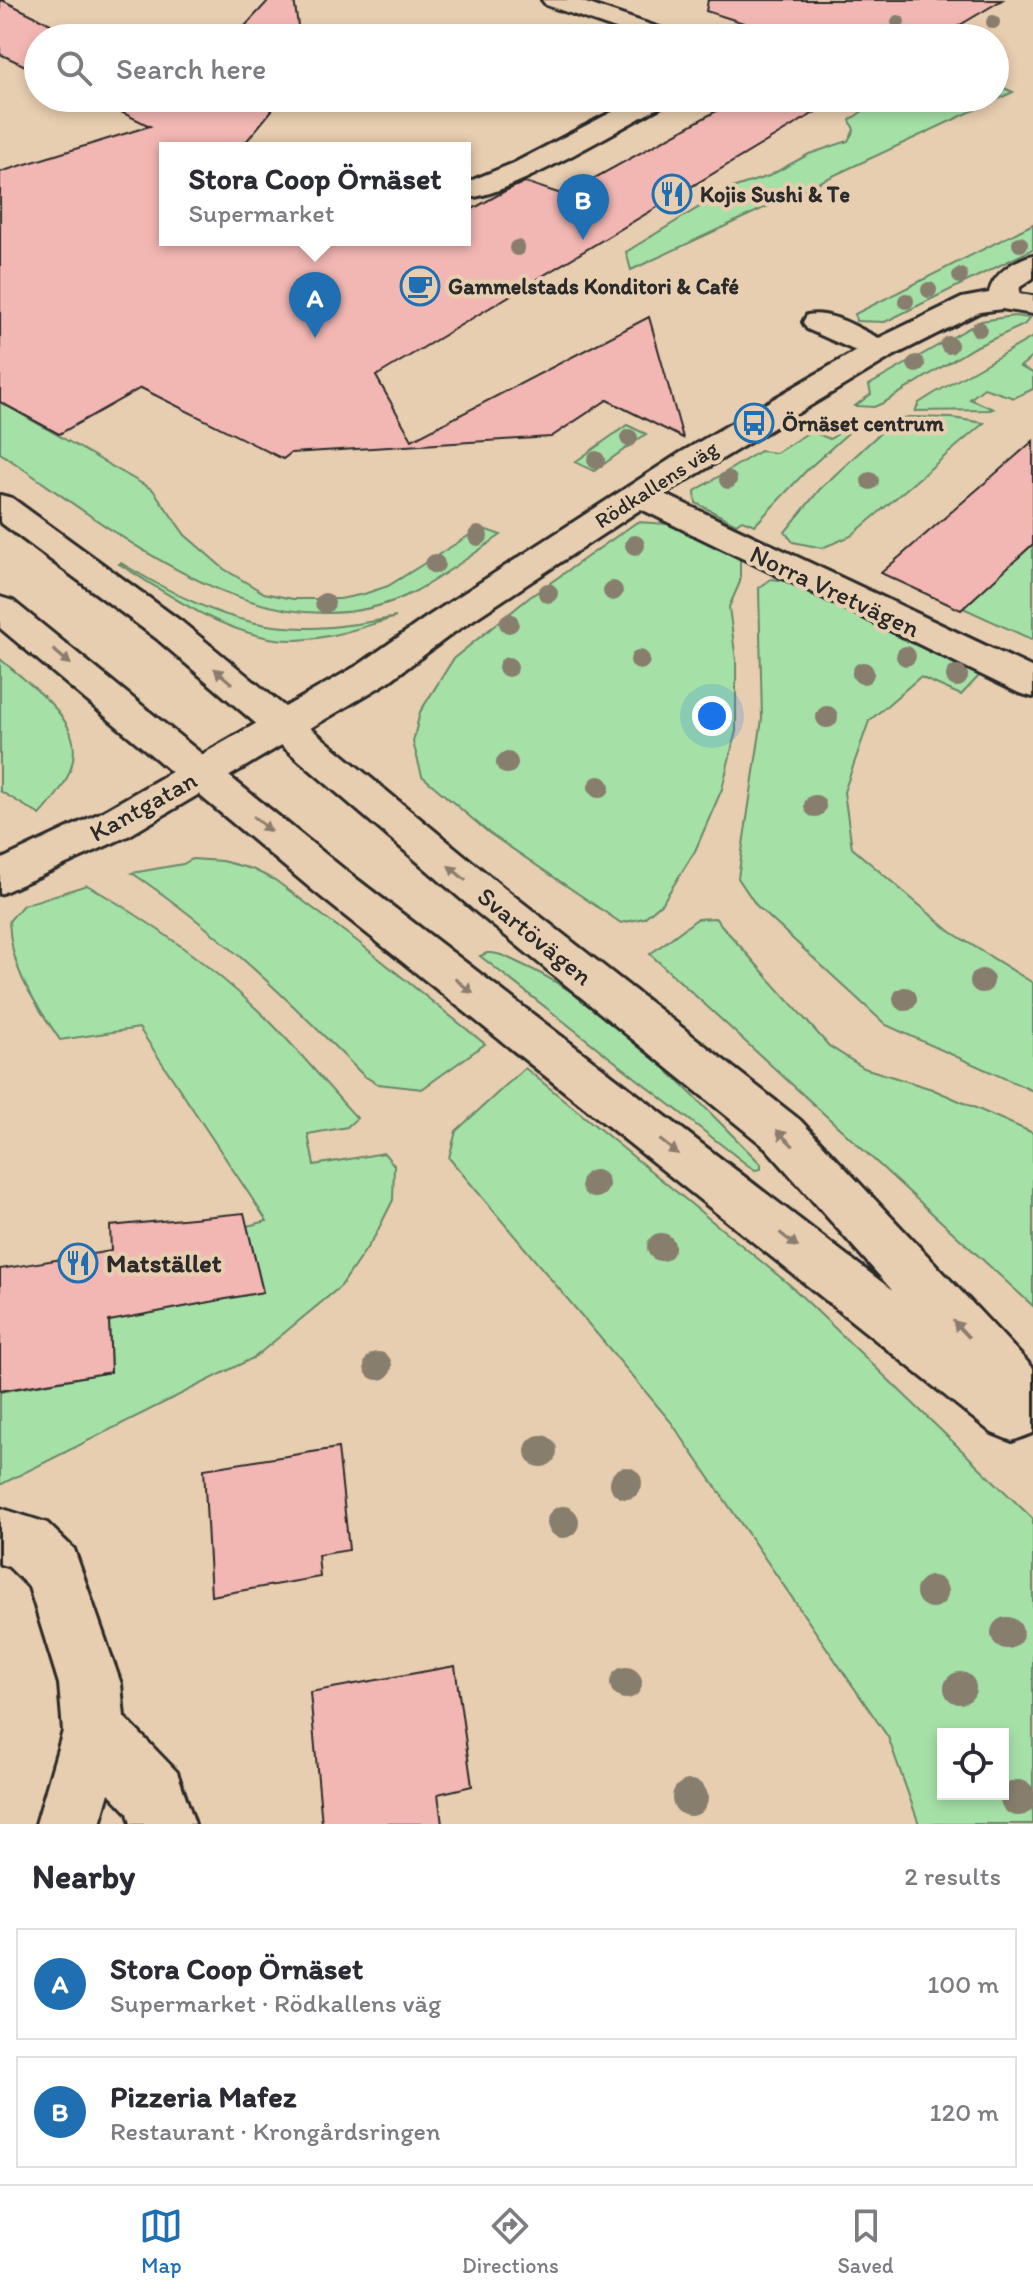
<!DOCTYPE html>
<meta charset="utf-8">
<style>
body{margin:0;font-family:Itim,sans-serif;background:#f2f2f3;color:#2b2b33}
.controls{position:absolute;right:24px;bottom:24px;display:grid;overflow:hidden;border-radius:0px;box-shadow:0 4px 12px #0003}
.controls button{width:72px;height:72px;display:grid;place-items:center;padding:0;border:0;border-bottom:2px solid #e1e1e2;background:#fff;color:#2b2b33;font:40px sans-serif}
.you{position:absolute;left:712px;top:716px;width:28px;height:28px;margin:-20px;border:6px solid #fff;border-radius:50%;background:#1a73e8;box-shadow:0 0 0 12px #1a73e833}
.badge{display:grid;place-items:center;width:52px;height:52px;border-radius:50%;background:#1f6fb2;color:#fff;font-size:26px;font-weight:700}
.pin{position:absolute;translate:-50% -66px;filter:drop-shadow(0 2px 4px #0008)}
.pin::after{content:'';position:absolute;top:42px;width:28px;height:24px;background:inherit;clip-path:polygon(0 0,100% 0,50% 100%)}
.popup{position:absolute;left:159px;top:142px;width:312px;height:104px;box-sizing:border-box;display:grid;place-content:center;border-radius:0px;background:#fff;filter:drop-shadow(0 2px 6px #0005);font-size:26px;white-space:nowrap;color:#7c7c81}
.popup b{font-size:30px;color:#2b2b33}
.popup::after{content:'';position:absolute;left:50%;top:100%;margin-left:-16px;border:16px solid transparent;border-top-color:#fff}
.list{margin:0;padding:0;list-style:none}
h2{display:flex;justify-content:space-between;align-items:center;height:104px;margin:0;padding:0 32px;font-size:34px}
h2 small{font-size:26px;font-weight:400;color:#7c7c81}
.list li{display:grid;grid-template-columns:52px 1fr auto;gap:24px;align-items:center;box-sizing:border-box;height:112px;margin:0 16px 16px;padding:0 16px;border:2px solid #e1e1e2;border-radius:0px}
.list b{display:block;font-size:30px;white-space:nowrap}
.list p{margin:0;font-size:26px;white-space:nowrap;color:#7c7c81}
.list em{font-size:26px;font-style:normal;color:#7c7c81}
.icon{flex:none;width:44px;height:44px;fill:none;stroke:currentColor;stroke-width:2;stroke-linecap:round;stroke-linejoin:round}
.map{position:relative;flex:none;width:1033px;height:1824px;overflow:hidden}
.search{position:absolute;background:#fff;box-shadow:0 4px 12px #0003;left:24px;right:24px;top:24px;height:88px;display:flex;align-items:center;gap:20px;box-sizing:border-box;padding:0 28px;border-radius:44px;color:#7c7c81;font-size:30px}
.sheet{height:360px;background:#fff}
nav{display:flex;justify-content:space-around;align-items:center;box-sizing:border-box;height:112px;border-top:2px solid #e1e1e2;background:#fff;font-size:22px;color:#7c7c81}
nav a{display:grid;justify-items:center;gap:4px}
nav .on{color:#1f6fb2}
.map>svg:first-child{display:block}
</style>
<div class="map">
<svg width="1033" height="1824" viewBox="0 0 1033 1824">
<rect width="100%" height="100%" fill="#e8ceb0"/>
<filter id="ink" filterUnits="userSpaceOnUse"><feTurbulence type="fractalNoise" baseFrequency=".0125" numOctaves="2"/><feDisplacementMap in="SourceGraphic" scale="16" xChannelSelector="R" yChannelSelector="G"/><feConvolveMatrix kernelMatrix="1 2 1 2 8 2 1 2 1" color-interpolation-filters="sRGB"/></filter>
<g filter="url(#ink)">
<g fill="#a5e1a7" stroke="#688669" stroke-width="2" fill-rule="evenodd">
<path d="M995,84L1013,92L631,270L626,252L729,189L769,176L809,154L848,141L854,130L850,120L881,98H995Z"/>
<path d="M1033,224V249L885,322L856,321L855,314Z"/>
<path d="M1014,316L1030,318L1024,325L973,348L883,403L874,407L855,406L871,394L869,385L981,321Z"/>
<path d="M1033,337V356L1020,367L1033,373V389L1014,398L984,388L970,399L993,409L990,410L915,411L919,403L933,394Z"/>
<path d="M0,402L153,490L185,535L224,569L264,593L293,599H340L364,594L388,586L481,528L501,535C473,554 444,576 414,592C268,666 114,529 0,453Z"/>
<path d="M909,417L952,418L984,423L851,536L822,548L793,542L785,532L820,489L894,420Z"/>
<path d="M627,425L646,434L594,471L575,462Z"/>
<path d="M850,425L848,433L807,470L755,525L742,520L736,524L696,503L695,491L760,451L776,453L811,431L830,439Z"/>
<path d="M637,522L668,524L740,558V582L729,607L736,661V731L722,789L695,851L663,902L644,918L621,923L489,833L422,776L413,742L420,712L454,658L530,597Z"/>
<path d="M1033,544V640L963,608Z"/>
<path d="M121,563C223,624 278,642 396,617C357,629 310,646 269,638C213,627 166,593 119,564Z"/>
<path d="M771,579L788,581L980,675L961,695L920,677L869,721L844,792L852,848L951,932L1033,983V1091L886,1025L756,905L738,878L762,719L759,588Z"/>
<path d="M0,659C61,710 109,741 40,815L0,791Z"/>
<path d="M192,859L222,861L252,869L275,880L357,941L485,1044L422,1089L378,1084L364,1076C292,1003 218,930 132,873L183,864Z"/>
<path d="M87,885C150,921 208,963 261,1013C295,1045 325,1084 357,1118L347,1127L308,1134L314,1165L384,1153L394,1165L393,1200L375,1236L341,1286L255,1357L0,1485V1392L111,1372L109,1321L263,1292L247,1226L267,1221L139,1028L60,1040C33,999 11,972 9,921L23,905Z"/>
<path d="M715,918L829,1046L864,1068L932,1089L1033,1133V1306L650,954L697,919Z"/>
<path d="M487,953C499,952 510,959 521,964C616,1007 688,1092 761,1164V1169L755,1170L746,1164L480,956Z"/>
<path d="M525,1068L790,1285L1033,1519V1824H919L888,1737L671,1422L449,1158L456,1131ZM943,1734H1003V1794H943Z"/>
</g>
<g fill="#f3b7b3" stroke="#2b2b2b" stroke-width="2">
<path d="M0,0H2L79,38H38V72L0,54Z"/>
<path d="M269,0H294L300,38H234Z"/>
<path d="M708,0H1002L938,38H791L706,11Z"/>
<path d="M92,98H282L241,148H165V240H465V213L505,191L525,182L564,195L740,98H839L376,376L412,440L649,317L683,438L607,400L551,437L291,453L283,459L141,388L59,434L0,402V172L150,126Z"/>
<path d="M1033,441V544L961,610L881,573Z"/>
<path d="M244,1213L263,1292L109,1321L111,1372L0,1391V1269L111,1251L110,1226Z"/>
<path d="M338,1448L349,1550L318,1555L320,1577L211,1596L204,1469Z"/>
<path d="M455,1666L472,1786L438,1794L442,1824H322L310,1692Z"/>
</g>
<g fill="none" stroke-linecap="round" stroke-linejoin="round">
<defs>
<g id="minor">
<path d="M542,0H577L675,33L678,38H642L546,5Z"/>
<path d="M639,98H671L667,103C633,121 495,204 465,197V183L514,163Z"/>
<path d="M1033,255V278L1020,287L1019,294L1033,296V314L1002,309L980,312L891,357L664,494L1033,668V697L1019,693L641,509L453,633L388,682L130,835L0,894V860L100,813L360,664L427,617L680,453L856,351L807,329L803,322L807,315C831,310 858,328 879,338L962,298L989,293C993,274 1014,260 1033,255Z"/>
<path d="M0,1508L47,1523L74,1549L121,1684L124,1717L177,1772L195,1824H131L128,1813L109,1793L100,1824H36L63,1731L59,1684L29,1587L9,1567L0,1564Z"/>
</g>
<path id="major" d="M0,495L12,498L182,622L504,888L800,1120L1033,1368V1433L1012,1441L992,1433L315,892L0,628V597L13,601L345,870L892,1290L766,1148L474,910L156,638L0,522Z"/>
</defs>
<use href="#minor" stroke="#2b2b2b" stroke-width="6"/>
<use href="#major" stroke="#2b2b2b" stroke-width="6"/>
<use href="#minor" fill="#e8ceb0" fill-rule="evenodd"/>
<use href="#major" fill="#e8ceb0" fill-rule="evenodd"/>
</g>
<g fill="#877e6d">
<circle cx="898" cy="22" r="7"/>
<circle cx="993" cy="22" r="7"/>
<circle cx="1020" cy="244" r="8"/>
<circle cx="517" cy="248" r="8"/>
<circle cx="960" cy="276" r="8"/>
<circle cx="929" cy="290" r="8"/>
<circle cx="906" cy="301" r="8"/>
<circle cx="979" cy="329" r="8"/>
<circle cx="949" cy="345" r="9"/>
<circle cx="916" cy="364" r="9"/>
<circle cx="629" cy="438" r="9"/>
<circle cx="596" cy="460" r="9"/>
<circle cx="728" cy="480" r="9"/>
<circle cx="870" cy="481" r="9"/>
<circle cx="478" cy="536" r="10"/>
<circle cx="635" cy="545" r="10"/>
<circle cx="435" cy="564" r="10"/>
<circle cx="613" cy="591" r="10"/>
<circle cx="548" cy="593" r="10"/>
<circle cx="325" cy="603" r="10"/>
<circle cx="509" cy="623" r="10"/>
<circle cx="906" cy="656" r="10"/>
<circle cx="640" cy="660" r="10"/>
<circle cx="508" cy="667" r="10"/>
<circle cx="863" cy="673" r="11"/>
<circle cx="957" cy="676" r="11"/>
<circle cx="827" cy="717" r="11"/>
<circle cx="507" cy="763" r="11"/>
<circle cx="599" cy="787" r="11"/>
<circle cx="815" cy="806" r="11"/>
<circle cx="982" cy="981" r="12"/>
<circle cx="905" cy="999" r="12"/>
<circle cx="595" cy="1184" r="14"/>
<circle cx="661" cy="1247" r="14"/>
<circle cx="378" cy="1366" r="14"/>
<circle cx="541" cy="1451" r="16"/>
<circle cx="626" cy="1483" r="16"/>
<circle cx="563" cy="1522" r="16"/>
<circle cx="932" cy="1592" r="16"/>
<circle cx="1007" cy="1633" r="16"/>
<circle cx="626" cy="1683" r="16"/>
<circle cx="960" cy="1688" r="16"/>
<circle cx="690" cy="1798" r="18"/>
<circle cx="1018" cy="1798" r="18"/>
</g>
<defs><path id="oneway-solid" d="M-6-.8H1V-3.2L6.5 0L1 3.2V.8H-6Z" transform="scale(2)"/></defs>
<g fill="#8a7c6e">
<use href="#oneway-solid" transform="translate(62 657) rotate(40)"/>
<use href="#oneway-solid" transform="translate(223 676) rotate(-139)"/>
<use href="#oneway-solid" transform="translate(262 824) rotate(40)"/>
<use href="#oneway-solid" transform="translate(457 873) rotate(-140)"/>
<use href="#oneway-solid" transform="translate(464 986) rotate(38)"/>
<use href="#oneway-solid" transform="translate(785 1138) rotate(-136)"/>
<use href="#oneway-solid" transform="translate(669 1147) rotate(38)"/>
<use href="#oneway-solid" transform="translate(789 1240) rotate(38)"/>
<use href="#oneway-solid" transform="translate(961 1329) rotate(-133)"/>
</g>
</g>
<defs>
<symbol id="restaurant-ring" viewBox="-11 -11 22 22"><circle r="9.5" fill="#e8ceb0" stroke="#1f6fb2" stroke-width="1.5"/><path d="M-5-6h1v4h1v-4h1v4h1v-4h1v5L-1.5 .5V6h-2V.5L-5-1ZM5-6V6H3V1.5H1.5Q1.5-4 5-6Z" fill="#1f6fb2"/></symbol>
<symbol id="cafe-ring" viewBox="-11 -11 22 22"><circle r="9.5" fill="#e8ceb0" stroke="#1f6fb2" stroke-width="1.5"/><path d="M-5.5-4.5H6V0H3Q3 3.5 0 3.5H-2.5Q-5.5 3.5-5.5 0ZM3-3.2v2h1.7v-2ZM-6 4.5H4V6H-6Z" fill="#1f6fb2"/></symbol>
<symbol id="bus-ring" viewBox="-11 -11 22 22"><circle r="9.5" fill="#e8ceb0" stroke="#1f6fb2" stroke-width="1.5"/><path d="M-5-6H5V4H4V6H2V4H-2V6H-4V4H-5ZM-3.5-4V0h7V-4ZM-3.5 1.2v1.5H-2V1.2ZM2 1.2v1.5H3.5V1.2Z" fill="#1f6fb2"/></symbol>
</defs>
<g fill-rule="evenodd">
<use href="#restaurant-ring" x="650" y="172" width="44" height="44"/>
<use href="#cafe-ring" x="398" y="264" width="44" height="44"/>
<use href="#bus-ring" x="732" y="401" width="44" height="44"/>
<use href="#restaurant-ring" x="56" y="1241" width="44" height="44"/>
</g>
<g text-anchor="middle" stroke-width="8" stroke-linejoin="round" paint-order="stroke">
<g font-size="22" font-weight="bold" fill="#2b2b2b" stroke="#e8ceb0" text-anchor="start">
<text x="700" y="202">Kojis Sushi &amp; Te</text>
<text x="448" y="294">Gammelstads Konditori &amp; Café</text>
<text x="782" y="431">Örnäset centrum</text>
</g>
<g font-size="22" fill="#2b2b2b" stroke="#e8ceb0">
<text transform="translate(656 484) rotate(-33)" y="8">Rödkallens väg</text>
</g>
<g font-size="26" fill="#2b2b2b" stroke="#e8ceb0">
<text transform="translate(835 591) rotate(25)" y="9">Norra Vretvägen</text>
<text transform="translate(143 806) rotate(-29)" y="9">Kantgatan</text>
<text transform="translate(535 936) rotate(39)" y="9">Svartövägen</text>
</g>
<g font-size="26" font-weight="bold" fill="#2b2b2b" stroke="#e8ceb0" text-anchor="start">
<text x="106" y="1272">Matstället</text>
</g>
</g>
</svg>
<div class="controls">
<button><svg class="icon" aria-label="locate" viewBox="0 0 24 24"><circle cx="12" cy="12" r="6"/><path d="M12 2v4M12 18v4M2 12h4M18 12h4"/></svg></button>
</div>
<div class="you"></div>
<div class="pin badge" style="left:315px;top:338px">A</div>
<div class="popup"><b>Stora Coop Örnäset</b>Supermarket</div>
<div class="pin badge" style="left:583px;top:240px">B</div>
<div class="search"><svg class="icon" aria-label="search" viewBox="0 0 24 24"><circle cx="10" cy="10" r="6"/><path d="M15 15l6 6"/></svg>Search here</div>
</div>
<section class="sheet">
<h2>Nearby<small>2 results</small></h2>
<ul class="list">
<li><span class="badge">A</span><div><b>Stora Coop Örnäset</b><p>Supermarket · Rödkallens väg</p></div><em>100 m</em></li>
<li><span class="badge">B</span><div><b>Pizzeria Mafez</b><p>Restaurant · Krongårdsringen</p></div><em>120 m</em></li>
</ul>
</section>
<nav>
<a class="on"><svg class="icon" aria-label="map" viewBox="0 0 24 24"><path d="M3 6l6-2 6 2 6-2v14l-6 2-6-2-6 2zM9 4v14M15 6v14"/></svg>Map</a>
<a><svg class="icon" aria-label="directions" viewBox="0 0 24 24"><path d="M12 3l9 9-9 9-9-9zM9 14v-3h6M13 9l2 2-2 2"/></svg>Directions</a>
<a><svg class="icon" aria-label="saved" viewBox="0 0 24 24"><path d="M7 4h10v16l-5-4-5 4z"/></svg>Saved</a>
</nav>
